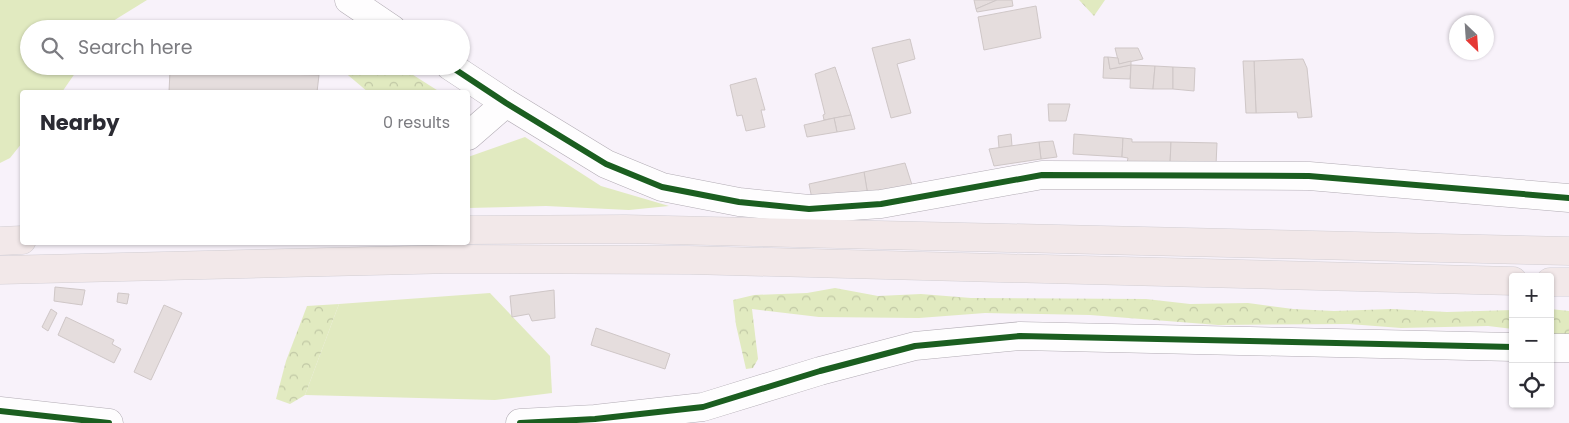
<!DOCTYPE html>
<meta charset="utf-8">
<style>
body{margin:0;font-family:Poppins,sans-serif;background:#f2f2f3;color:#2b2b33}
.controls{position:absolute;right:15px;bottom:15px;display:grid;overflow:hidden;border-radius:5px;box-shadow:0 1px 4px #0004}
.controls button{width:45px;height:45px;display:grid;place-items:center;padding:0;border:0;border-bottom:1px solid #e1e1e2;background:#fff;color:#2b2b33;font:25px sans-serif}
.compass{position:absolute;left:1449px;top:15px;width:45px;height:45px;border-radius:50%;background:#fff;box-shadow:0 1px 4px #0004;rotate:155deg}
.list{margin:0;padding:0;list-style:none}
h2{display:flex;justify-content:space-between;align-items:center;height:65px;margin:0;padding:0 20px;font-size:21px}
h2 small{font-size:16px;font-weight:400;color:#7c7c81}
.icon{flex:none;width:28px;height:28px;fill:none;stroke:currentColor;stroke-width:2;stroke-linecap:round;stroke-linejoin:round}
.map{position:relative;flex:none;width:1569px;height:423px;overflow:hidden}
.search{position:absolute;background:#fff;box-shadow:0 1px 4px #0004;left:20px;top:20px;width:450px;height:55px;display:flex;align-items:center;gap:12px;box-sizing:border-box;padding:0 18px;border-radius:28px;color:#7c7c81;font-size:19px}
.panel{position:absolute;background:#fff;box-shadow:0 1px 4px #0004;left:20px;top:90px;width:450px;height:155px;border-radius:5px}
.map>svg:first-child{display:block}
</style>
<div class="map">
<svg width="1569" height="423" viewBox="0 0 1569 423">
<defs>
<pattern id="forest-crowns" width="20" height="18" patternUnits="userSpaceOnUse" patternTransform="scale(1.25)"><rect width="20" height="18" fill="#e1eac0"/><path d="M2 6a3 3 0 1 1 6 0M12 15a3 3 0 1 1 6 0" fill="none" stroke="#c1c8a5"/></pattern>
</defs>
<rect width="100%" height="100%" fill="#f8f2fa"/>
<g fill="#e1eac0">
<path d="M0,0H147L113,21L107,29H29V66H80L62,92H22V143L10,158L0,163Z"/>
<path d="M525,137L601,186L669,206L629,210L546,206L468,208V157Z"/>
<path d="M490,293L550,356L552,393L495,400L305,395L339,304Z"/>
</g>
<g fill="url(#forest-crowns)">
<path d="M1079,0H1105L1094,16Z"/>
<path d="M342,66H399L440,92H368L342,70Z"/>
<path d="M835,288L878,296L921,294L971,298L1146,299L1190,304L1248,303L1293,309L1334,311L1392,309L1447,312L1513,310V329L1488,326L1401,328L1349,324L1218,325L1090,315L985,313L919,318L819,317L752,309L758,359L753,368L746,369L736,325L733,300L754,295L807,293Z"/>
<path d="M339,304L305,395L290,404L276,399L286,361L307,306Z"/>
<path d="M1550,309L1569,311V335L1550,334Z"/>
</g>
<g fill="#e5dddd" stroke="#cfc7c7">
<path d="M974,0H997L976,9Z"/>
<path d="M997,0H1012L1013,6L977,12L976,9Z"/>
<path d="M1036,6L1041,38L984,50L978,17Z"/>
<path d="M910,39L915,59L897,64L911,113L891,118L872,48Z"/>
<path d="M1115,48H1138L1143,59L1119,64Z"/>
<path d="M1104,57H1108L1110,69L1131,65L1130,79L1103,78Z"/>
<path d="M1108,57L1118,58L1119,64L1131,61V65L1110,69Z"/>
<path d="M1303,59L1307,68L1312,117L1298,118L1297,112L1256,113L1254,61Z"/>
<path d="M1243,61H1254L1256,113H1246Z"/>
<path d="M1131,65L1155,66L1153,89L1130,88Z"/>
<path d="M1155,66L1173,67V89H1153Z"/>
<path d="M835,67L851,115L824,120L823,115L825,114L815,74Z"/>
<path d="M1173,67L1195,68L1194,91L1173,89Z"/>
<path d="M170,71L319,75L317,92H169Z"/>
<path d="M756,78L765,110H761L765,127L746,131L742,115L737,116L730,85Z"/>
<path d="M1048,104H1070L1066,121H1049Z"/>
<path d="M851,115L855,129L837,132L834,118Z"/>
<path d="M834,118L837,132L807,137L804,125Z"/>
<path d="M1011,134L1012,146L999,148L998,136Z"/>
<path d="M1074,134L1123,138L1122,157L1073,154Z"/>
<path d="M1123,138L1132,139V142H1171L1170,164L1127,163L1128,158L1122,157Z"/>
<path d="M1053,141L1057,157L1041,159L1039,142Z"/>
<path d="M1039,142L1041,159L994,166L989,149Z"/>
<path d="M1171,142L1217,143L1216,165L1170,164Z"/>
<path d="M905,163L912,185L868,196L864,172Z"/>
<path d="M864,172L868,196L813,204L809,184Z"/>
<path d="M55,287L85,290L82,305L54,301Z"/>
<path d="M554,290L555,318L532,321L529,314L512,317L510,296Z"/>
<path d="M118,293L129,294L127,304L117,302Z"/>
<path d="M164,305L182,313L151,380L134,372Z"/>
<path d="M51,309L57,313L48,331L42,327Z"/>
<path d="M66,317L114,340L112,344L121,349L114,363L58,335Z"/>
<path d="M596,328L670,354L665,369L591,345Z"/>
</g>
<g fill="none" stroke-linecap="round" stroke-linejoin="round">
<defs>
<g id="minor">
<path d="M349,0L392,29"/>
<path d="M450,66L506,103L606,164L662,187L739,202L809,209L881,204L1042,175L1309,176L1569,198"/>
<path d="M468,136L506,103"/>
<path d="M1550,348H1569"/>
<path d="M0,411L109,423"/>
<path d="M520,423L595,419L703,407L820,371L915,346L1020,336L1513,347"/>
</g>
<g id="highway">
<path d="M468,230L625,229L1569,251"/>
<path d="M0,241L22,240"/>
<path d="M0,270L454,259L689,260L1513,281"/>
<path d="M1550,282H1569"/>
</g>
</defs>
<use href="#minor" stroke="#b2acb4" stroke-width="29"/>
<use href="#highway" stroke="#d2ced3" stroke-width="29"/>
<use href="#minor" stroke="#fefdfe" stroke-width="28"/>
<use href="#highway" stroke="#f2e8e9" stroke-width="28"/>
<defs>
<g id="cycleway">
<path d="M450,66L506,103L606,164L662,187L739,202L809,209L881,204L1042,175L1309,176L1569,198"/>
<path d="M0,411L109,423"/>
<path d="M520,423L595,419L703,407L820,371L915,346L1020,336L1513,347"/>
</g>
</defs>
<use href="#cycleway" stroke="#fff" stroke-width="9"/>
<use href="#cycleway" stroke="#1b5e20" stroke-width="6"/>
</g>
</svg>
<div class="controls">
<button>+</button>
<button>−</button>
<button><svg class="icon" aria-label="locate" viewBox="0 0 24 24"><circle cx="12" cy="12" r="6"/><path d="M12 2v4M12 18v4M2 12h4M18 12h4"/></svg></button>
</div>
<svg class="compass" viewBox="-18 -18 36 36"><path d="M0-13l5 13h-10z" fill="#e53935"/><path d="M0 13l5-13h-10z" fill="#7c7c81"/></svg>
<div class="search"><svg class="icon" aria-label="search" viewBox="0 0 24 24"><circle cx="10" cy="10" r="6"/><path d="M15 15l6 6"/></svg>Search here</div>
<section class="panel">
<h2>Nearby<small>0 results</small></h2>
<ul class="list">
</ul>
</section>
</div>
